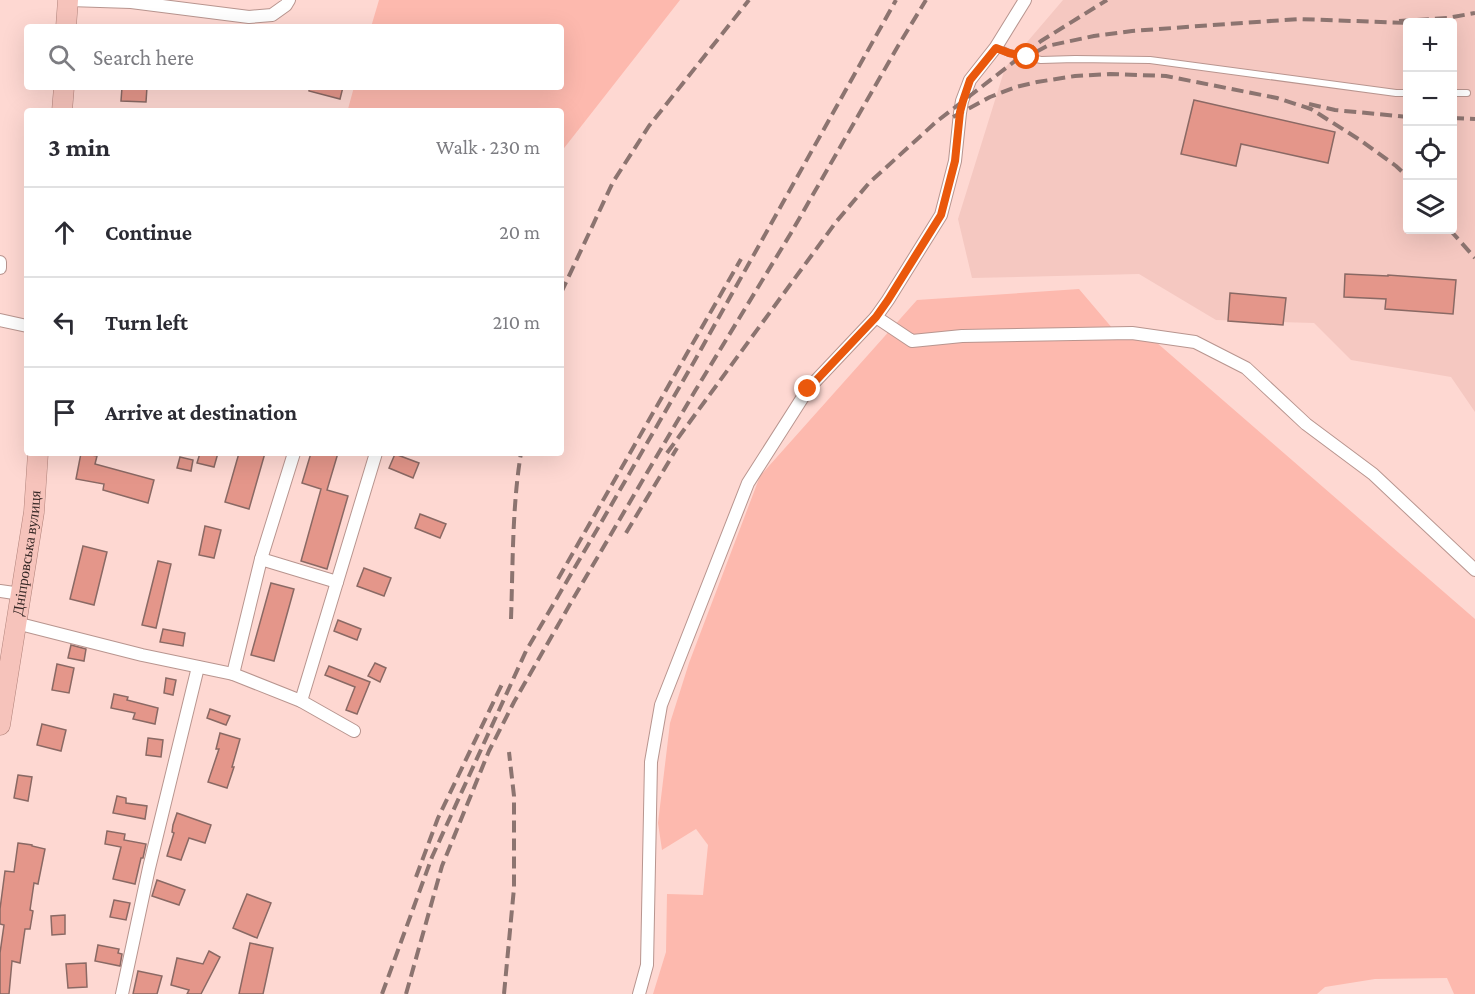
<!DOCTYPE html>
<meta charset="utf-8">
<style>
body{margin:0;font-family:"Crimson Pro",serif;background:#f7f7f7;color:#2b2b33}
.controls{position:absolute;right:18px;top:18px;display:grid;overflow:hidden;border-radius:6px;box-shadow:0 6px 24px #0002}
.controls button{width:54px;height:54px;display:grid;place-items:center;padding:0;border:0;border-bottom:2px solid #e1e1e2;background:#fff;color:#2b2b33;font:30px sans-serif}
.stop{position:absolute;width:18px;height:18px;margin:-14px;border:4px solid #ea580c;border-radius:50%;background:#fff}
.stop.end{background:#ea580c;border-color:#fff;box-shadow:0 2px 6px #0008}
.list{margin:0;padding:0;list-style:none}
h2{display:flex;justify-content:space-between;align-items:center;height:78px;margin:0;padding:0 24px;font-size:26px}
h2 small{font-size:20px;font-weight:400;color:#7c7c81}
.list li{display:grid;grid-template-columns:39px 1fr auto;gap:18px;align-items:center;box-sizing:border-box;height:90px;padding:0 24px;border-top:2px solid #e1e1e2}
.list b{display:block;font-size:22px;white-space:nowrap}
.list em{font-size:20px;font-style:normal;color:#7c7c81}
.icon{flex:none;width:33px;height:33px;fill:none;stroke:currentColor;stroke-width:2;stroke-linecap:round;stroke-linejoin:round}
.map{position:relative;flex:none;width:1475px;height:994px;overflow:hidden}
.search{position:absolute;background:#fff;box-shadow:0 6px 24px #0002;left:24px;top:24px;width:540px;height:66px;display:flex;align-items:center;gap:15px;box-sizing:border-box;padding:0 21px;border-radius:6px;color:#7c7c81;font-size:22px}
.panel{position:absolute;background:#fff;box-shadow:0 6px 24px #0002;left:24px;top:108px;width:540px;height:348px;border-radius:6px}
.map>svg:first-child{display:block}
</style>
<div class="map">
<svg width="1475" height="994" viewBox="0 0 1475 994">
<rect width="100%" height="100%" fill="#fed8d2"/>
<path fill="#f5c8c1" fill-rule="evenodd" d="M1063,0H1475V412L1451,377L1351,360L1314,323L1216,320L1139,274L972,278L958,219L1005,68ZM1408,22H1452V230H1408Z"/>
<g fill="#fdb9ae">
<path d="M379,0H680L561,152V111H338L348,109L354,87H561V27H371Z"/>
<path d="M1079,289L1113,329H1141L1475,619V994H1454L1447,978L1375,979L1325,987L1317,994H653L666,952L667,894L703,895L708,845L696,829L662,850L658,823L670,723L689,663L760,476L917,300Z"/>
</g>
<g fill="#e4968a" stroke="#8a6964" stroke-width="1.5">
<path d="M122,87H147L146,102L121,101Z"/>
<path d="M309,87H343L340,99L309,91Z"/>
<path d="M1194,100L1335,132L1328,163L1241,144L1236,166L1181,154Z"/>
<path d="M1345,274L1388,276V275L1456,280L1453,314L1385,309L1386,299L1344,297Z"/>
<path d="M1230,293L1286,298L1283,325L1228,321Z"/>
<path d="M81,453L97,456L95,464L154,480L148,503L103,490L104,484L76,479Z"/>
<path d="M200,453H218L214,467L197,463Z"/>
<path d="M239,453H265L249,509L225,502Z"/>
<path d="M311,453H338L327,490L348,496L327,569L301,561L321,489L302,483Z"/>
<path d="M395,454L419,463L413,478L389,468Z"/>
<path d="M180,457L193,460L191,471L177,468Z"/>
<path d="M420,514L446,524L440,538L415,528Z"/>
<path d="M205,526L221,530L214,558L199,555Z"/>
<path d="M83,546L107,552L94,605L70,599Z"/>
<path d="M158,561L171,564L156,628L142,625Z"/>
<path d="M364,568L391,578L384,596L357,586Z"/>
<path d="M271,583L294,589L274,661L251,655Z"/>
<path d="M338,620L361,629L357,640L334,631Z"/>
<path d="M163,629L185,633L183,646L160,642Z"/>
<path d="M71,645L86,649L84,661L68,658Z"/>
<path d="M375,663L386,668L380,682L368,676Z"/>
<path d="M57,664L74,668L69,693L52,690Z"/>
<path d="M329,666L370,682L357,714L346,710L355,687L325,675Z"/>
<path d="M166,678L176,680L173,695L164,693Z"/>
<path d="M114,694L128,697L127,700L158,708L155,724L133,719L135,713L111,708Z"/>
<path d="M210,709L230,716L226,725L207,718Z"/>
<path d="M42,724L66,730L61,751L37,745Z"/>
<path d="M220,733L240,739L232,767H234L227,788L208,782L219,749H216Z"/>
<path d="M148,738L163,740L161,757L146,755Z"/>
<path d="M18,775L32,777L28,801L14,798Z"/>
<path d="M117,796L126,798V803L147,806L145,819L113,813Z"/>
<path d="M177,813L211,825L205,843L189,838L181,860L167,856L174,833L172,832L173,825Z"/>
<path d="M107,831L125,834L124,840L146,844L143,858H141L135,884L113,879L121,847L105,844Z"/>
<path d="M18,843L32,845V846L45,849L38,884L34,883L30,910L33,911L30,929H25L20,963L12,961L9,994H0V953L4,925L0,924V909L5,871L14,872Z"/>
<path d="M157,880L185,890L179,905L152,896Z"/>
<path d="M247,894L271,903L257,938L233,928Z"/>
<path d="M114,900L130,903L126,920L110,917Z"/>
<path d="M65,915V934L52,935L51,916Z"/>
<path d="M250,943L273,948L263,994H239Z"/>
<path d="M98,945L119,949L118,953L122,954L120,966L95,961Z"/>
<path d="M209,951L220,957L201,994H187L189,990L171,985L177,958L203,964Z"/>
<path d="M86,963L87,987L68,988L66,964Z"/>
<path d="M138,971L162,976L157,994H133Z"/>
</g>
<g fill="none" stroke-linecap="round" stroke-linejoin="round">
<defs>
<g id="service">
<path d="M996,47L1009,53L1041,60L1075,59L1150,60L1396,93H1408"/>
<path d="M1452,93H1467"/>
</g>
<g id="minor">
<path d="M69,0L131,2L249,17L272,15L286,5L289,0"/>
<path d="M0,262V268"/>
<path d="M876,317L912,341L962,336L1132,333L1195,342L1246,368L1306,424L1373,474L1475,570"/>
<path d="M0,320L27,326"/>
<path d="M261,559L337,582"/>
<path d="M0,591L21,594"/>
<path d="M16,623L142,655L233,674L301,701L354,731"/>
<path d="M233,674L261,559L294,453"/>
<path d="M301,701L376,453"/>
<path d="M122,994L149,868L198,667"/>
<path d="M639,994L647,965L651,762L661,705L748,483L808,389L876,317L888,300L941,215L955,161L960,113L962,101L970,80L996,47L1025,0"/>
</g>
<g id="trunk">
<path d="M66,27L68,0"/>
<path d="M62,111L64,87"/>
<path id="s1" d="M0,725L34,512L38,453"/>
</g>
</defs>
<use href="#service" stroke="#b8958f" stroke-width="8"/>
<use href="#minor" stroke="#b8958f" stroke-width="14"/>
<use href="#trunk" stroke="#b1837b" stroke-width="21"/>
<use href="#service" stroke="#fff" stroke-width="6"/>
<use href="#minor" stroke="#fff" stroke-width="12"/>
<use href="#trunk" stroke="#f6c3bb" stroke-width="20"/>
<g stroke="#8c7470" stroke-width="4" stroke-dasharray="12 6" stroke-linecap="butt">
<path d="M1399,21L1447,18L1475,13"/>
<path d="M1036,52L1047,46L1094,36L1132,31L1227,24L1299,19L1408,23"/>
<path d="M1309,104L1335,110L1408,117"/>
<path d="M953,117L990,97L1016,87L1037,82L1075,76L1110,74L1166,76L1277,98L1311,109L1360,140L1396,166L1408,177"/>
<path d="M1452,118L1475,119"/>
<path d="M1450,230L1475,258"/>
<path d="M561,293L613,182L649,126L749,0"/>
<path d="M667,453L836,222L869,183L936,122L1041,41L1107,0"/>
<path d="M626,533L677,448"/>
<path d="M558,579L741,259"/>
<path d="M511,619C513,564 512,507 521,453"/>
<path d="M416,877L438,818L503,682"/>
<path d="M382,994L432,857L526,651L602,521L695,360L896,0"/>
<path d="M406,994L442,866L489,751L514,702L573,599L695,391L791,233L898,46L926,0"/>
<path d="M504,994L514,888V796L509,752"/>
</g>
</g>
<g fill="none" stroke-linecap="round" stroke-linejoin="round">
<path stroke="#ea580c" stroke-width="8" d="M808,389L876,317L888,300L941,215L955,161L960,112L963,101L970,80L996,48L1009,53L1027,57"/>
</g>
<g text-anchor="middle" stroke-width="4.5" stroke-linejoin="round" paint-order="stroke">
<g font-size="15" fill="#352725" stroke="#fbebe9">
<text dy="5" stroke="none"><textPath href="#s1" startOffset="174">Дніпровська вулиця</textPath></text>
</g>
</g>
</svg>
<div class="controls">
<button>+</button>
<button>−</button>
<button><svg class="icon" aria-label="locate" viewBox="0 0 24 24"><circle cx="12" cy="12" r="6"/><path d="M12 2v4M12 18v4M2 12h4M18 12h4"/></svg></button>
<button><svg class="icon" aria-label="layers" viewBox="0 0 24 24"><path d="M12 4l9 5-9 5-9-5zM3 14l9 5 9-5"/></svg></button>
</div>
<div class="stop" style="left:1027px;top:57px"></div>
<div class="stop end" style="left:808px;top:389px"></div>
<div class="search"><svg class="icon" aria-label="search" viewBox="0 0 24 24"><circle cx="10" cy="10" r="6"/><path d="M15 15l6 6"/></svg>Search here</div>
<section class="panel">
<h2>3 min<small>Walk · 230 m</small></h2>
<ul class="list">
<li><svg class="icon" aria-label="ahead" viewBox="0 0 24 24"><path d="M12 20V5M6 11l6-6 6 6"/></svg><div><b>Continue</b></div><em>20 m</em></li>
<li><svg class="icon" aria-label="left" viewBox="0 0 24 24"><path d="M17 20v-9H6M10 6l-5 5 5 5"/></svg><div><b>Turn left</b></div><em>210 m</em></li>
<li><svg class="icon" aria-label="arrive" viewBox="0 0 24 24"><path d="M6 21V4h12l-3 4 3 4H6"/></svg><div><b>Arrive at destination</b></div></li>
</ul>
</section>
</div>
